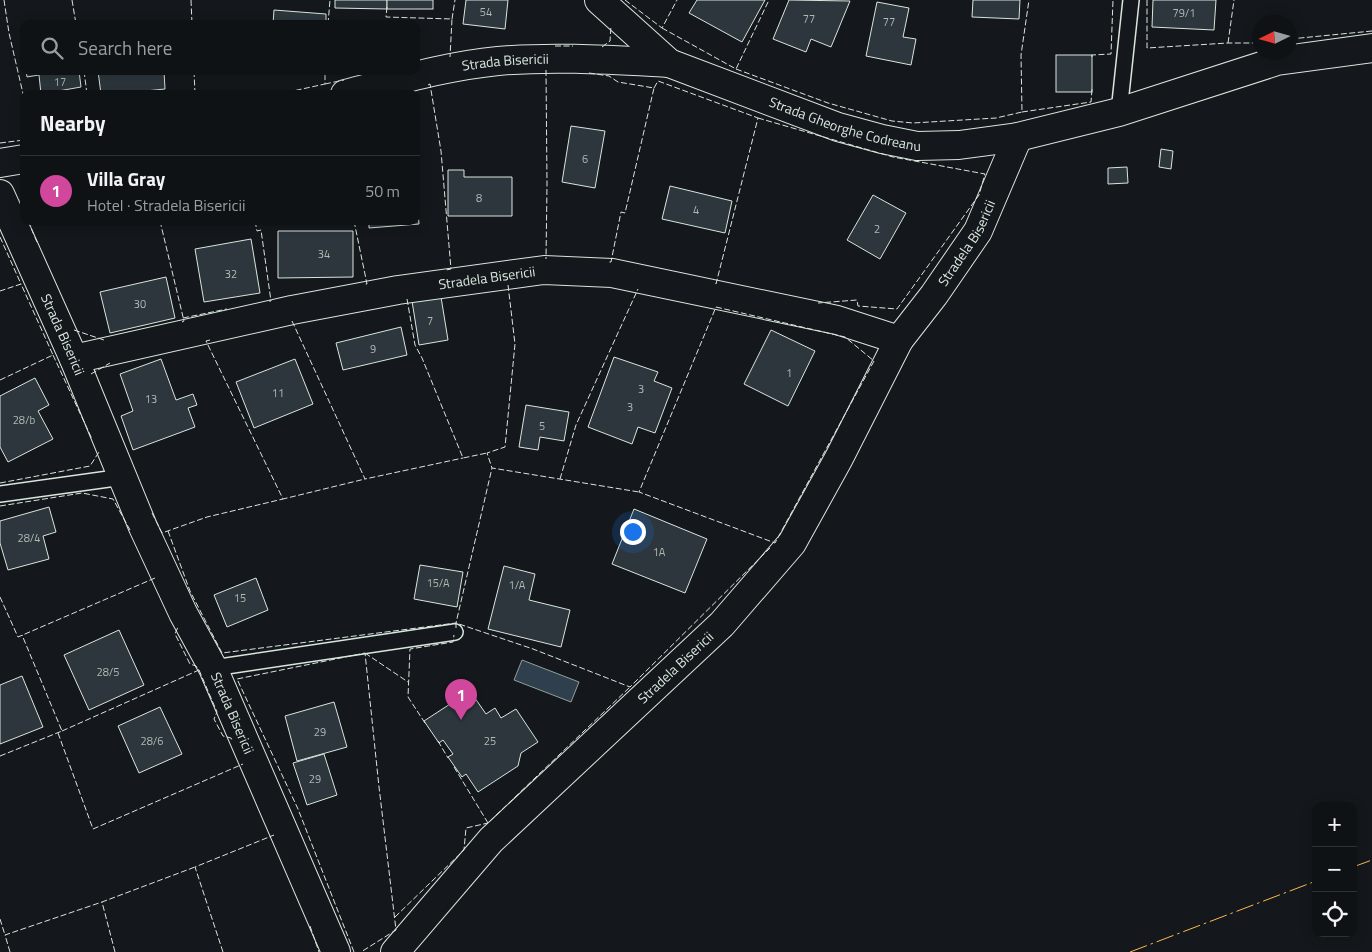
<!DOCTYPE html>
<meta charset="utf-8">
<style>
body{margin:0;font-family:"Titillium Web",sans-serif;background:#181b1e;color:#f1f3f6}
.controls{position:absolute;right:15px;bottom:15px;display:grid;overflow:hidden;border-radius:10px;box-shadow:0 2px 12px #0003}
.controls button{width:45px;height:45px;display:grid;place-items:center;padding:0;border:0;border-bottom:1px solid #2f3234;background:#0f1215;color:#f1f3f6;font:25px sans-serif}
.compass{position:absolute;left:1252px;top:15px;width:45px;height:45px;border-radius:50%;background:#0f1215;box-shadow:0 2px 12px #0003;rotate:265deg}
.you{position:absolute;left:632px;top:531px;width:18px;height:18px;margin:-12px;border:4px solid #fff;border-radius:50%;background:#1a73e8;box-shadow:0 0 0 8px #1a73e833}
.badge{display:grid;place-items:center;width:32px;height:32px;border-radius:50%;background:#db2777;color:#fff;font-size:16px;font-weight:700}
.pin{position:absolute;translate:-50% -41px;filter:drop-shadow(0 1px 2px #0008)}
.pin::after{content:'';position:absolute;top:26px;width:18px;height:15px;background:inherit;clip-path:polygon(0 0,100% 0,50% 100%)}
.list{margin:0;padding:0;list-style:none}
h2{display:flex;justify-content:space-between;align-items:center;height:65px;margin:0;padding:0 20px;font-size:21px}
h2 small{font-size:16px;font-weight:400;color:#9b9ea0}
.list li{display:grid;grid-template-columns:32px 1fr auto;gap:15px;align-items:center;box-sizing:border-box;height:70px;padding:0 20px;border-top:1px solid #2f3234}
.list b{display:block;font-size:19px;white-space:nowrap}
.list p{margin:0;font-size:16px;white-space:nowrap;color:#9b9ea0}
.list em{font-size:16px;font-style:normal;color:#9b9ea0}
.icon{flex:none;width:28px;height:28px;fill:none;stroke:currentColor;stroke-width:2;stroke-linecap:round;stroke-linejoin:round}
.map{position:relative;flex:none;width:1372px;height:952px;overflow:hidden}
.search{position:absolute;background:#0f1215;box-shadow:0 2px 12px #0003;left:20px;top:20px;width:400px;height:55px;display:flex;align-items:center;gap:12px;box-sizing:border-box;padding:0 18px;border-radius:10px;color:#9b9ea0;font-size:19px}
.panel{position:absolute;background:#0f1215;box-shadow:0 2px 12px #0003;left:20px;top:90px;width:400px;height:135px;border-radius:10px}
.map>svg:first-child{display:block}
</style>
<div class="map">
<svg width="1372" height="952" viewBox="0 0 1372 952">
<rect width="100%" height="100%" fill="#14181c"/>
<path fill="#2f3f4d" stroke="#939e99" d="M522,660L579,682L571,702L514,680Z"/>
<g fill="#2c363c" stroke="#d8e6dc">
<path d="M335,0H387V9L335,8Z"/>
<rect x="387" y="0" width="46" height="9"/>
<path d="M466,0H508L505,29L463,24Z"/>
<path d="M697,0H765L742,42L689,13Z"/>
<path d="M789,0L850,1L831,47L811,39L806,52L773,39Z"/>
<path d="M973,0H1020L1019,19L972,17Z"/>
<path d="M1153,0H1216L1214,30L1152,27Z"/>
<path d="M877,2L909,8L903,37L916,39L911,65L866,56Z"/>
<path d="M274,10L326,14V24H273Z"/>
<rect x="1056" y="55" width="36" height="37"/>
<path d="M26,71H79L81,87L41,94L39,75L27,77Z"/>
<path d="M98,71H164L165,89L135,92L136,94H101Z"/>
<path d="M571,126L605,131L595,188L562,182Z"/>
<path d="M1161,149L1173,151L1171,169L1159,167Z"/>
<path d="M1127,167L1128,183L1108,184V168Z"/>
<path d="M448,170H464V177H512V216H448Z"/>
<path d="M670,186L732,201L725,233L662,219Z"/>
<path d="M416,191L419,224L369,228V221H416Z"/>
<path d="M873,195L906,213L880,259L847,240Z"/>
<path d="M278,231H353V277L278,278Z"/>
<path d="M251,239L260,293L204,302L195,249Z"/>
<path d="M166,277L175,318L110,333L100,292Z"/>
<path d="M441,297L448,340L419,345L412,301Z"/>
<path d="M401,327L407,355L343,370L336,343Z"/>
<path d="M771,330L815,351L788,406L744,384Z"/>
<path d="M614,357L658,372L654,381L672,388L655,433L638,427L632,444L588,427Z"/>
<path d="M161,359L176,400L193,394L197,405L188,408L195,427L133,450L121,416L133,411L120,374Z"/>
<path d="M295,359L313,404L254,428L236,382Z"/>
<path d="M35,378L49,405L38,411L53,439L8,462L0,447V396Z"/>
<path d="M526,405L569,412L564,441L540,437L538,450L519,447Z"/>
<path d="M49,507L56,532L43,536L49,559L8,570L0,543V521Z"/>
<path d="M634,509L707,539L685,593L612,564Z"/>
<path d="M420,565L463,572L457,607L414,599Z"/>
<path d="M504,566L535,574L529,600L570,610L561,647L488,629Z"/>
<path d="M256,578L268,610L227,627L214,595Z"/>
<path d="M119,630L144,685L89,710L64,655Z"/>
<path d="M22,676L43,727L0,744V685Z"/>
<path d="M470,691L486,714L495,708L501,718L516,709L538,742L521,753L518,766L478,792L466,774L462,777L448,757L453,754L443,740L439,743L424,721Z"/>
<path d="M334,702L347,747L297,761L285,716Z"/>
<path d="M160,707L182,754L139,773L118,726Z"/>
<path d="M324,754L337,795L307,805L293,763Z"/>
</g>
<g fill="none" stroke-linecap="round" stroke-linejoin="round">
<defs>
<g id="lane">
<path d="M1119,112L1131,0"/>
<path d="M0,494L123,477"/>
<path d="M213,668L455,632"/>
</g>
<g id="street">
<path id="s1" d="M599,0L669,63L838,127L882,139L917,146L959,145L1018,137L1119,112L1277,61L1372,48"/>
<path id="s2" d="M345,94C396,81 446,66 498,61C554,56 612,60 669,63"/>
<path d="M0,163L24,159"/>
<path id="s3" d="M0,194L74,359L143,527L183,613L213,668L336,952"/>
<path id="s4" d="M74,359L292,310L398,290L544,270L612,273L837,320L899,340"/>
<path id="s5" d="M395,952L491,840L722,624L792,543L839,458L899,340L934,295L978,231L1018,137"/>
</g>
</defs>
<use href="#lane" stroke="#d8e6dc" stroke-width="18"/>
<use href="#street" stroke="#d8e6dc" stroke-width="30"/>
<use href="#lane" stroke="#14181c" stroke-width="15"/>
<use href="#street" stroke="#14181c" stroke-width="28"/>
<g stroke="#d8e6dc" stroke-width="1" stroke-dasharray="6 2.5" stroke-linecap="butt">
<path d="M4,0L9,33L24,98"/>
<path d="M72,0L76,24"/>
<path d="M191,0L192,24"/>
<path d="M625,0L662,28L677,0"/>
<path d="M1147,0V48L1228,43H1260"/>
<path d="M387,7L386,17L452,19L450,57"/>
<path d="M452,19L455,0"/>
<path d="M328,24L330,0"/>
<path d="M662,28L736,69L769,0"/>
<path d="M1290,39L1372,31"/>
<path d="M1228,43L1234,0"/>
<path d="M555,46H573"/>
<path d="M602,47L610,41L611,26"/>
<path d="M1092,57V55L1111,54L1113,0"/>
<path d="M736,69L828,103L892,121L913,123L996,118L1022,112L1021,55L1029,0"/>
<path d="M546,70L547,185L546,259"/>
<path d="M84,71L87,94"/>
<path d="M194,71L195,94"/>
<path d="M589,73L609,76L618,82L654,88L625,213L621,212L611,262H609"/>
<path d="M325,84L344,80"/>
<path d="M428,85L430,84L441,151L451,269L446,270"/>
<path d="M654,88L658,81L758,118L716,284L715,283"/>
<path d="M279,94L325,84V71"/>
<path d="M1022,112L1091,102L1092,89"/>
<path d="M758,118L893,157L985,174L979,195L897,309L858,306L857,300L818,303"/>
<path d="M0,143L24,140"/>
<path d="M24,178L20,202L24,211"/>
<path d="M28,221L37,242"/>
<path d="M160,221L184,321L182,322"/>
<path d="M255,221L257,231L261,230L271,301H269"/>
<path d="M354,221L367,284H365"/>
<path d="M0,237L21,284L0,291"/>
<path d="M508,285L515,344L505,447L487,453L492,468L639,492"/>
<path d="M407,299L415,345L422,358L463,458L487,453"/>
<path d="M716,307L845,337L874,361L775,543L639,492Z"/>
<path d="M183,318L227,309"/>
<path d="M292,321L365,479L463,458"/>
<path d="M74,330L104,340"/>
<path d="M210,340L206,341L283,499L365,479"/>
<path d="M53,355L92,439"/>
<path d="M91,374L110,363"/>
<path d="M0,380L53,355L21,284"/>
<path d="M560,479L576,425L638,289"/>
<path d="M0,483L90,466L99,452L98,450"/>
<path d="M0,506L82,493L113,499L130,530"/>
<path d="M152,513L162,533L207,517L283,499"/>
<path d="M168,531L190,591L222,653L456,623L492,468"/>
<path d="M0,597L18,637L155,578"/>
<path d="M456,628V623L533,649L630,687L770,548"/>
<path d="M365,653L408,682"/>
<path d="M199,670L217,712L214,719L223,736L231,738L232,740"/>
<path d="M425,723L408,697L410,649L453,642L454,635"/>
<path d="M62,731L199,670L196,666L190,664L175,634L178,627"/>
<path d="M58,733L93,829L243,764"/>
<path d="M438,741L448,758"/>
<path d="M0,756L62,731L22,635"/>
<path d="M454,767L488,823L630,687"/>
<path d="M395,917L464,850L466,828L488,823"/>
<path d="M0,919L5,935"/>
<path d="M310,926L319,952"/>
<path d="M10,952L5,935L102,902"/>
<path d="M115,952L102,902L195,867"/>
<path d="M223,952L195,867L274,835"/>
<path d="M354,952L298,809L237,679L365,653L379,787L396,930L361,952"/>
</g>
<g stroke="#ffb74d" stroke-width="1" stroke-dasharray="18 4 2.5 4" stroke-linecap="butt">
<path d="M1353,867L1372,860"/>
<path d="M1130,952L1316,881"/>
</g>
</g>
<g text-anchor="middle" stroke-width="4" stroke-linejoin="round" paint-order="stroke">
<g font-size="11" fill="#adbab4">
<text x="486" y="16">54</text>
<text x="1184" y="17">79/1</text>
<text x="809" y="23">77</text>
<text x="889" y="26">77</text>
<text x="60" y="86">17</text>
<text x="585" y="163">6</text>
<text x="479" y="202">8</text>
<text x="696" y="214">4</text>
<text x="877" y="233">2</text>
<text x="324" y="258">34</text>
<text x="231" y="278">32</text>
<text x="140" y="308">30</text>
<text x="430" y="325">7</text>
<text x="373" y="353">9</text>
<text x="789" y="377">1</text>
<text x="641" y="393">3</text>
<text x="278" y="397">11</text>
<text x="151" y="403">13</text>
<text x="630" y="411">3</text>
<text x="24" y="424">28/b</text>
<text x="542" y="430">5</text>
<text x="29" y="542">28/4</text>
<text x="659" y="556">1A</text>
<text x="438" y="587">15/A</text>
<text x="517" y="589">1/A</text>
<text x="240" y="602">15</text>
<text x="108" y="676">28/5</text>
<text x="320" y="736">29</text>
<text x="152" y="745">28/6</text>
<text x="490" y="745">25</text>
<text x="315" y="783">29</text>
</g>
<g font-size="14" fill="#d8e6dc" stroke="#14181c">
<text dy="5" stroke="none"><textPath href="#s2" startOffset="164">Strada Bisericii</textPath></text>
<text dy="5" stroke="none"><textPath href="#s1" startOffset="281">Strada Gheorghe Codreanu</textPath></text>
<text dy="5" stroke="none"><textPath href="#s5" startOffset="919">Stradela Bisericii</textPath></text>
<text dy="5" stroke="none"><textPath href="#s4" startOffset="421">Stradela Bisericii</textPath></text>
<text dy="5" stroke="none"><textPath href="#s3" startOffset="154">Strada Bisericii</textPath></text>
<text dy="5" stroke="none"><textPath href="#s5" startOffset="400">Stradela Bisericii</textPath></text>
<text dy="5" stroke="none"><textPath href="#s3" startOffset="569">Strada Bisericii</textPath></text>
</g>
</g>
</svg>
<div class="controls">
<button>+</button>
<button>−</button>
<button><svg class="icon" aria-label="locate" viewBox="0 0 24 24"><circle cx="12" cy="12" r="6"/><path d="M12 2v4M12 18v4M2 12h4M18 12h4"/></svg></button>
</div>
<svg class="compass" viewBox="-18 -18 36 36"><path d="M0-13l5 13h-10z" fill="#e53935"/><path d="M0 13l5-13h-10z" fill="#9b9ea0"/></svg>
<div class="you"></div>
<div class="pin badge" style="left:461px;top:720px;background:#d1479c">1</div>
<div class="search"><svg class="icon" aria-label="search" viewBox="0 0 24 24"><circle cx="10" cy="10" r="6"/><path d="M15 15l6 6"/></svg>Search here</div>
<section class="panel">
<h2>Nearby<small></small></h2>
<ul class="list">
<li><span class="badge" style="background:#d1479c">1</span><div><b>Villa Gray</b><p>Hotel · Stradela Bisericii</p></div><em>50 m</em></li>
</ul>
</section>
</div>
